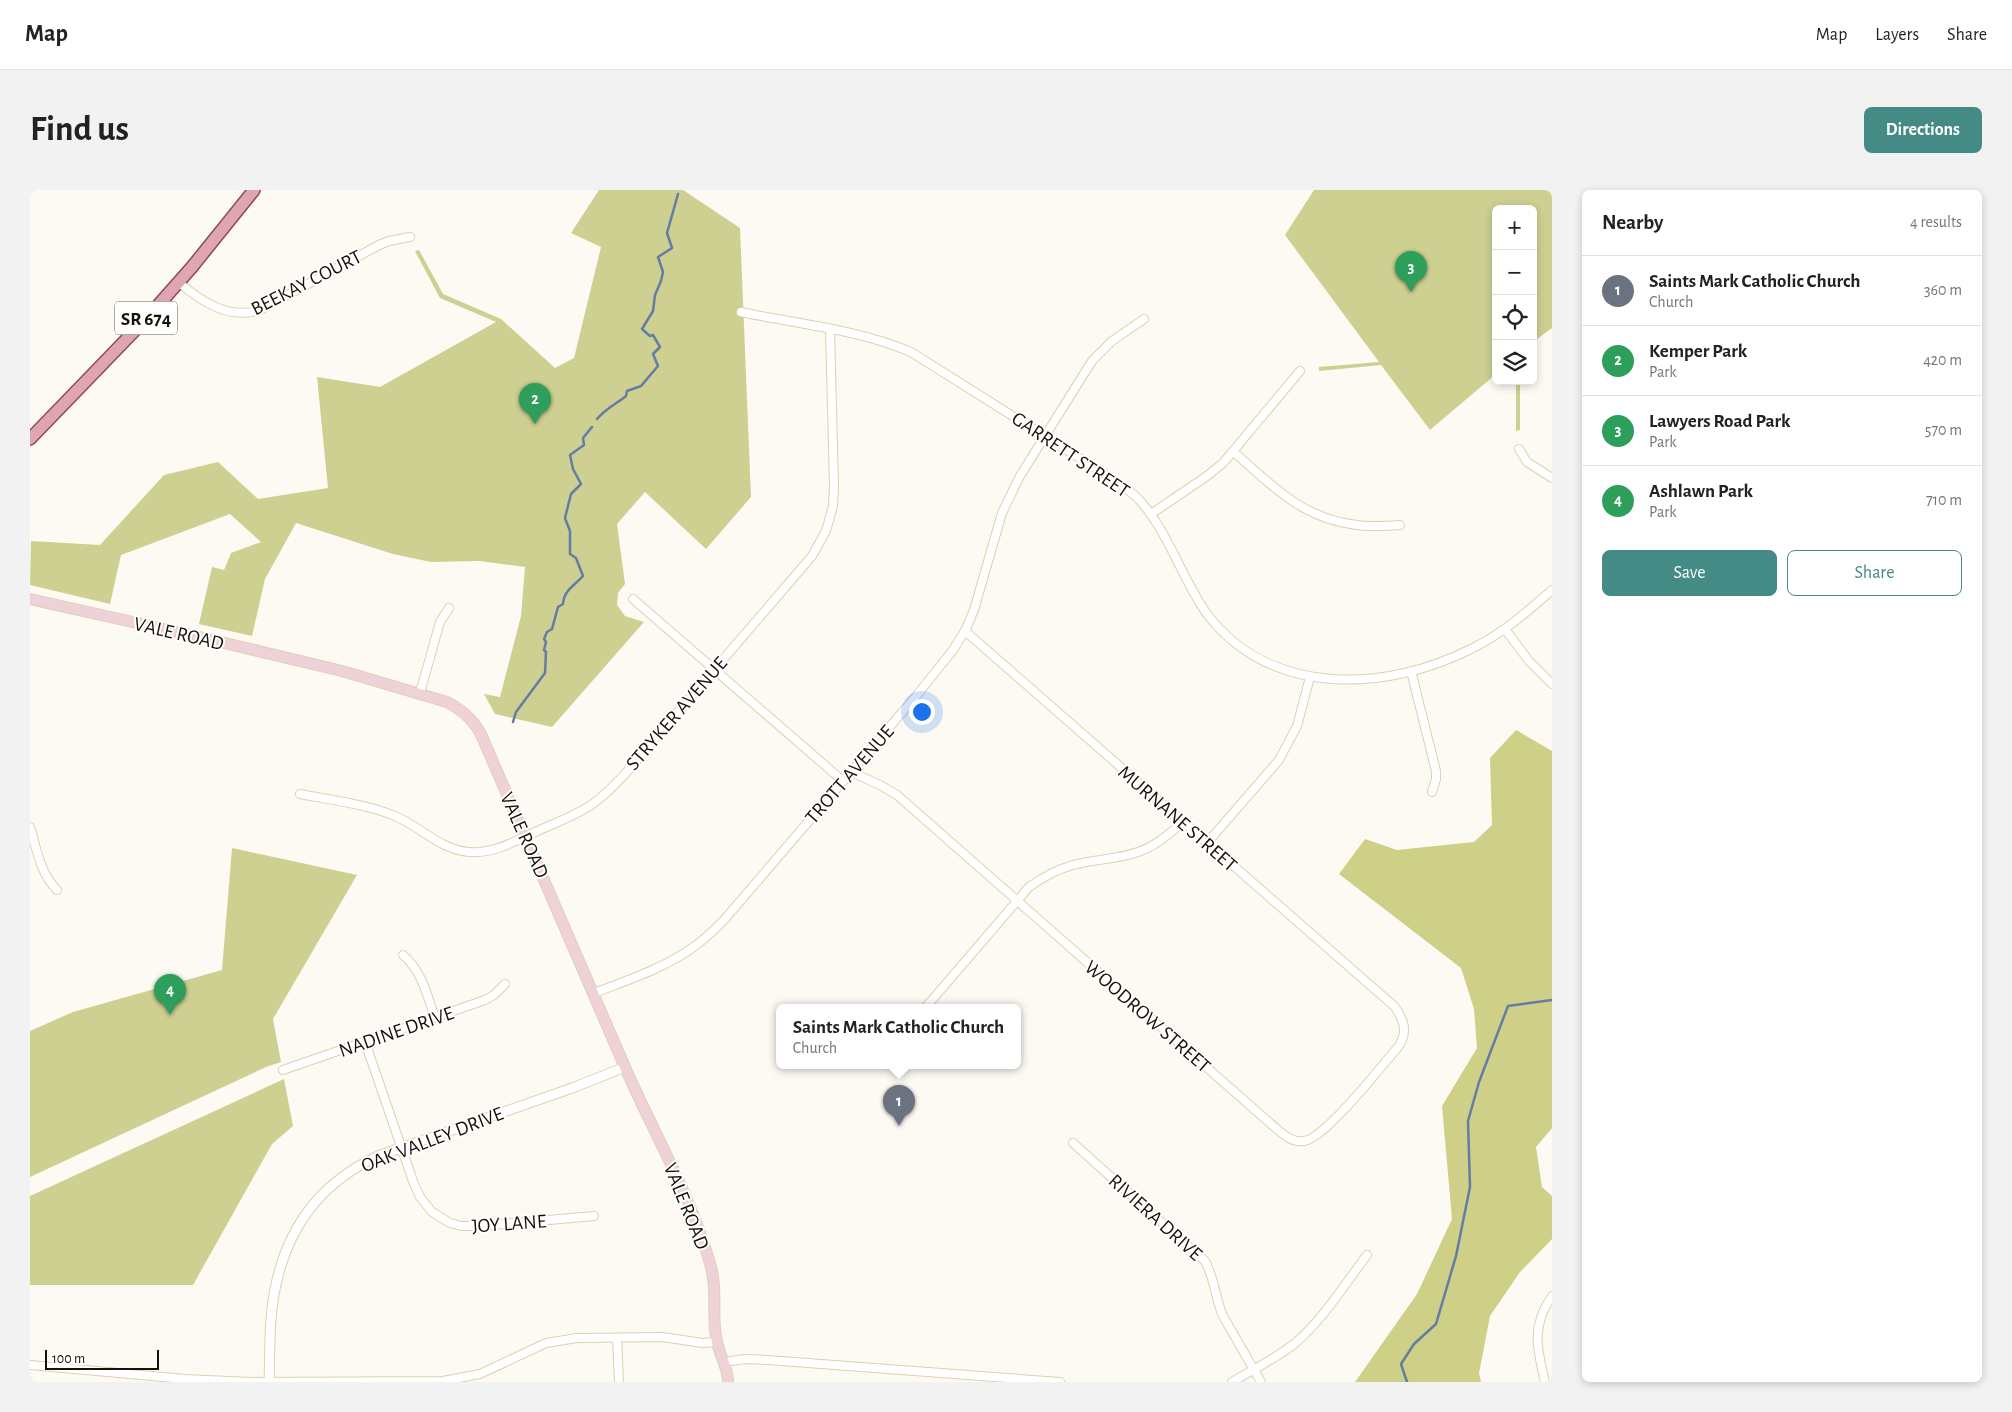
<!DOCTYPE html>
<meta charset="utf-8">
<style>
body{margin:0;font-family:"Alegreya Sans",sans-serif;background:#f2f2f2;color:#222}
.controls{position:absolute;right:15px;top:15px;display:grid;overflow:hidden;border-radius:8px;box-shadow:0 2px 8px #0003}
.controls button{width:45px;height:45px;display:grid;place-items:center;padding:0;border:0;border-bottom:1px solid #e0e0e0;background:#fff;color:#222;font:25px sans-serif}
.scale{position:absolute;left:15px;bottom:12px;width:114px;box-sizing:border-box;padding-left:5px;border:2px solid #171107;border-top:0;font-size:14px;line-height:18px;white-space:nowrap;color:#171107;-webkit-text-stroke:4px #fff;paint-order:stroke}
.you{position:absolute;left:891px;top:521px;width:18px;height:18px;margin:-12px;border:4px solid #fff;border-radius:50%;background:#1a73e8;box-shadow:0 0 0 8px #1a73e833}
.badge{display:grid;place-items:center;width:32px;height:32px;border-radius:50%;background:#448b85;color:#fff;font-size:16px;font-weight:700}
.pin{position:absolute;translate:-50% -41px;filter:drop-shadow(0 1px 2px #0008)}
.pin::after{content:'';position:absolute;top:26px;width:18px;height:15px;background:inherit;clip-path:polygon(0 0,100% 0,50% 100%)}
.popup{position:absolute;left:746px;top:814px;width:245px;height:65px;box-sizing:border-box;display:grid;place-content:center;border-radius:8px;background:#fff;filter:drop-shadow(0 1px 4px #0005);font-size:16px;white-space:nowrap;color:#767676}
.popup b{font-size:19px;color:#222}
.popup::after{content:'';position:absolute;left:50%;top:100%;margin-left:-10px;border:10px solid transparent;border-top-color:#fff}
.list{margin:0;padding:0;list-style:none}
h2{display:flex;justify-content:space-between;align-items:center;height:65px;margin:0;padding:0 20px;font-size:21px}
h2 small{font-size:16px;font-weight:400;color:#767676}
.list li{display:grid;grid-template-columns:32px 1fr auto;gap:15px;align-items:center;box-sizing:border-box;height:70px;padding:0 20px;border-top:1px solid #e0e0e0}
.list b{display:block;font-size:19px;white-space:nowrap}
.list p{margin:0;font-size:16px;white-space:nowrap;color:#767676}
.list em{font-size:16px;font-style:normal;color:#767676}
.actions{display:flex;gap:10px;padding:15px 20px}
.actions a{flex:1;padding:11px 0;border:1px solid #448b85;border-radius:8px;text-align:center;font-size:18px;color:#448b85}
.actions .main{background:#448b85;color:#fff}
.icon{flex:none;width:28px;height:28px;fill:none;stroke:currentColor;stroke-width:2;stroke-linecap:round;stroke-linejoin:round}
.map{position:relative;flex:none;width:1522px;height:1192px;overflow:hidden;border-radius:8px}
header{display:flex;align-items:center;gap:30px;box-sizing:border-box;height:70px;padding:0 25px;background:#fff;border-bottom:1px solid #e0e0e0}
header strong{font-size:24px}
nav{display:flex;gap:28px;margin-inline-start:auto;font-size:18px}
.intro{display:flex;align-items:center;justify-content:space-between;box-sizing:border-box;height:120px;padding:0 30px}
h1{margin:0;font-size:35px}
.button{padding:12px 22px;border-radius:8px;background:#448b85;color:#fff;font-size:18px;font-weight:700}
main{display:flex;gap:30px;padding:0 30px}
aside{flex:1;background:#fff;border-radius:8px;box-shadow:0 2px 8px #0003}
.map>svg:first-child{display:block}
</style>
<header>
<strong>Map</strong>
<nav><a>Map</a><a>Layers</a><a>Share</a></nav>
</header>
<div class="intro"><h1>Find us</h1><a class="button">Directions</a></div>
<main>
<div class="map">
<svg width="1522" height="1192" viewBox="0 0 1522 1192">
<rect width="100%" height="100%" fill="#fdfaf4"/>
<g fill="#cdd091">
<path d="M569,0H653L710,38L721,307L676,359L615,302L587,334L595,394L588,403L587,415L595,426L614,432L522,537L465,524L454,504L470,507L491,426L495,377L449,371L401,372L363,364L266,333L235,389L222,446L169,434L182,377L194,380L201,363L231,352L200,324L91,365L80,414L0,395L1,351L70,355L134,285L188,272L228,309L298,298L287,187L350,197L466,132L410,108L385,61L389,60L413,104L471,129L525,178L544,168L571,57L541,43Z"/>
<path d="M1284,0H1522V138L1503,152V19H1466V184L1400,240L1351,175L1289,181V177L1349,172L1255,45Z"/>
<path d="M1486,191H1490V240L1486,241Z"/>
<path d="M202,658L327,685L243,829L251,872L236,877L0,987V841L43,822L192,780Z"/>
<path d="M254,889L263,936L242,954L163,1095H0V1006Z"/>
</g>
<path fill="#cdd086" d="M1486,540L1522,561V938L1506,957L1512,997L1522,1006V1049L1490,1082L1460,1126L1449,1183L1451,1192H1325L1387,1104L1422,1029L1412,916L1447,858L1444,819L1431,778L1309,684L1335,649L1367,660L1444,652L1462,635L1460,568Z"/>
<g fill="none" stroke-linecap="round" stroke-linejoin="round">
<g stroke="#657ca3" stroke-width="2.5">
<path d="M567,229C576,218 585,215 596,206L597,201L611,196L628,176L623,164L630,157L623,145L620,146L612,139L623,121L625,105L631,91L633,82L628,67L642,58L637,43L648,4"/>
<path d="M483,532L486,522L515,483L516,462L514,460L516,452L514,449L517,442L522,439L528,417L533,414C534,400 544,396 553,386L546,368L540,364V341L535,328L541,304L551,294L543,279L540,265L554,255L553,248L562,237"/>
<path d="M1377,1192L1371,1174L1384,1154L1406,1134L1426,1066L1440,997L1438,931L1449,892L1478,816L1522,810"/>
</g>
<defs>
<g id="minor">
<path d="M148,92C172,112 199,130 230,120L349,55L359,51L380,47"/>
<path d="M711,122C767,134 827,139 881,162L1070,281C1085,290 1101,300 1112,313C1140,346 1152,389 1177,424C1241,508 1357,502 1443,458C1473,443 1497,422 1522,400"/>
<path d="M1489,259L1497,272L1522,288"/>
<path d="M1204,262C1242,296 1273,329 1327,335C1341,337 1356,336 1370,335"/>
<path d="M1121,324L1177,286L1193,273L1270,181"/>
<path d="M603,409L813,591"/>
<path d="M1475,439L1499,471L1522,494"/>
<path d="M1381,481L1406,581V589L1402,602"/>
<path d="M390,503L410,432L419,418"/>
<path d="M821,582L850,595L867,605L1241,934C1251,942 1260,953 1274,951C1295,949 1353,874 1369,856C1378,841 1374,829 1364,816L935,441"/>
<path d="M270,604C301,610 336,614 365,626C391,637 411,660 439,662C463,664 483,652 503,643C524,633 546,626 564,613C593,591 615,559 639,532C687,477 734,422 782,366L796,341L803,316L804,296L800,140"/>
<path d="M0,637C7,660 10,683 27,700"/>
<path d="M1177,653L1249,570L1267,536L1280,487"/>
<path d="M373,765C392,781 397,805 405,828"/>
<path d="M564,803C598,790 635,778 665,756C676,748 685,739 694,730L887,505L923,460L935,441L944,420L972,323L990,286L1062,171L1082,151L1114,129"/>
<path d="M896,817L999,697C1012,688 1025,680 1040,676C1062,669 1086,670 1108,662C1126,656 1139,644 1153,632"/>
<path d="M335,852L384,994L390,1007L402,1022L420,1033L431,1036H451L564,1026"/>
<path d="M253,880L455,810L464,805L475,794"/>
<path d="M1043,953L1175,1071C1185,1089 1185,1108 1193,1126L1231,1192"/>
<path d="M587,1148L589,1192"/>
<path d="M694,1172L715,1169L738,1170L1030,1192"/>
<path d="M0,1175L155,1189L222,1192"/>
<path d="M222,1192L413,1191L450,1184L516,1153L547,1148L633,1147L672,1153L686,1152"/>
<path d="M1202,1192C1222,1180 1245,1169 1264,1154C1292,1131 1315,1094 1337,1065"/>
<path d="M1515,1192C1507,1159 1501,1136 1522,1106"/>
</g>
<path id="tertiary" d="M239,1192C240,1168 239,1143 242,1119C250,1049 283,996 348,966L545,897L595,877"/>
<path id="secondary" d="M0,409L161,445L312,481L417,512C432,520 441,528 450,542C498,653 546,764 594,875C623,942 662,1007 681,1077C688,1101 681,1128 687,1152C690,1166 698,1178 698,1192"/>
<path id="primary" d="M0,249L116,129L162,77L224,0"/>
</defs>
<use href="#minor" stroke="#e0cfb1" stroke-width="10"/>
<use href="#tertiary" stroke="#e0cfb1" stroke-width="11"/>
<use href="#secondary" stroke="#e0cfb1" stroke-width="12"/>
<use href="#primary" stroke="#8c4a54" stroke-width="14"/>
<use href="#minor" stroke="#fff" stroke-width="8"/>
<use href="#tertiary" stroke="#fff" stroke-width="9"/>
<use href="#secondary" stroke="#efd2d8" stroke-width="10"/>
<use href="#primary" stroke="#e0a5b2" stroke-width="11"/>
</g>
<g text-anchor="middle" stroke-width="4" stroke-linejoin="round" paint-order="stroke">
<rect fill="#fff" stroke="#5d5851" stroke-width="1" x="85" y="111.5" width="62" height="33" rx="4"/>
<g font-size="19" font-weight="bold" fill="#171107">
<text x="116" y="135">SR 674</text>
</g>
<g font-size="20" fill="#171107" stroke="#fff">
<text transform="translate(276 92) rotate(-27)" y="7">BEEKAY COURT</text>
<text transform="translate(1041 264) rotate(34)" y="7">GARRETT STREET</text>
<text transform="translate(149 443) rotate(13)" y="7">VALE ROAD</text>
<text transform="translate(646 523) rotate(-49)" y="7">STRYKER AVENUE</text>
<text transform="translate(819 584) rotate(-49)" y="7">TROTT AVENUE</text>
<text transform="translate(1148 628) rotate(41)" y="7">MURNANE STREET</text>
<text transform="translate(495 645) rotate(66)" y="7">VALE ROAD</text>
<text transform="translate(1118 826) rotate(41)" y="7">WOODROW STREET</text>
<text transform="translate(366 841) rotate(-19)" y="7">NADINE DRIVE</text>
<text transform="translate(402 949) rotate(-21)" y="7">OAK VALLEY DRIVE</text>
<text transform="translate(657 1016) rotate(68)" y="7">VALE ROAD</text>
<text transform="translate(1126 1027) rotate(42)" y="7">RIVIERA DRIVE</text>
<text transform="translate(479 1033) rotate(-4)" y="7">JOY LANE</text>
</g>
</g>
</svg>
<div class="controls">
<button>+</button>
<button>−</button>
<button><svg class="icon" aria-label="locate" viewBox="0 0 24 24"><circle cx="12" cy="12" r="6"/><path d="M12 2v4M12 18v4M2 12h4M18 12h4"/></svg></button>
<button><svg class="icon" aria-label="layers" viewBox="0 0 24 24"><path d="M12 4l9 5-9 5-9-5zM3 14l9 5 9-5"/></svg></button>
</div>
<div class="scale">100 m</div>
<div class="you"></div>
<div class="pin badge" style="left:869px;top:936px;background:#6b7280">1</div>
<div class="popup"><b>Saints Mark Catholic Church</b>Church</div>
<div class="pin badge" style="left:505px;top:234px;background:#2e9e5b">2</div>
<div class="pin badge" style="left:1381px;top:102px;background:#2e9e5b">3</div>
<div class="pin badge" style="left:140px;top:825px;background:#2e9e5b">4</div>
</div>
<aside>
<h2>Nearby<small>4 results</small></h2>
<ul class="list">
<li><span class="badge" style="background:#6b7280">1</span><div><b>Saints Mark Catholic Church</b><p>Church</p></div><em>360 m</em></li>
<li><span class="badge" style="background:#2e9e5b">2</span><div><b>Kemper Park</b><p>Park</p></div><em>420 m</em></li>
<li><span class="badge" style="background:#2e9e5b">3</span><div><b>Lawyers Road Park</b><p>Park</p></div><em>570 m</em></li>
<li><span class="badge" style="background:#2e9e5b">4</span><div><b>Ashlawn Park</b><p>Park</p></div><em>710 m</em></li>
</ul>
<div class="actions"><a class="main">Save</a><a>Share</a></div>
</aside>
</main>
